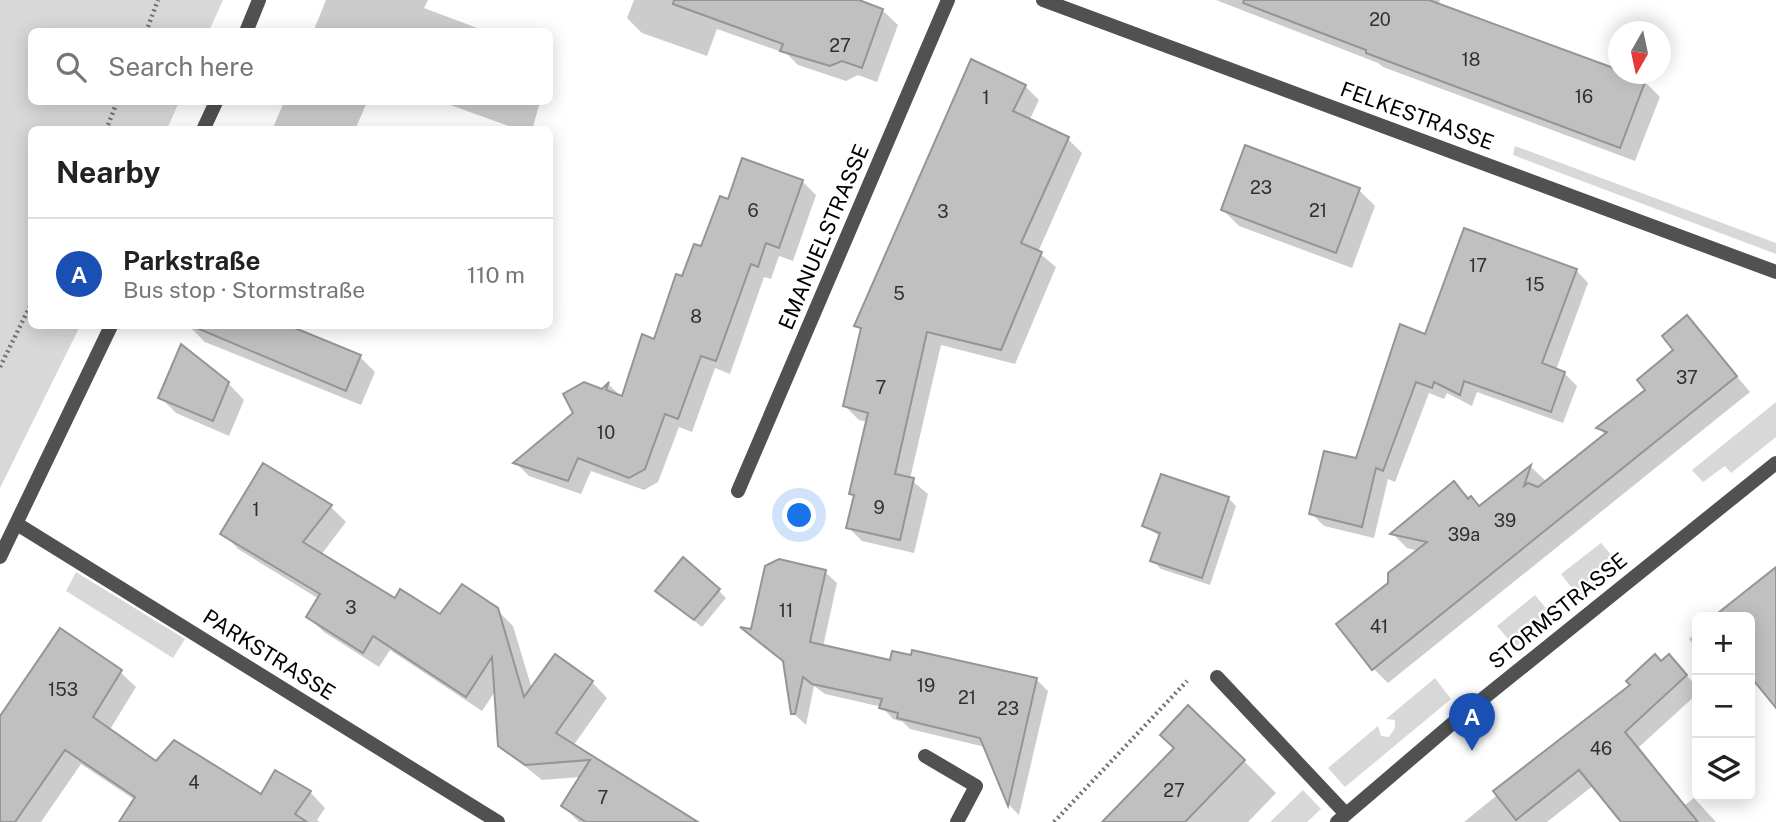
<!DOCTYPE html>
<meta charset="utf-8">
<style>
body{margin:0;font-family:"Public Sans",sans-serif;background:#f6f6f6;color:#222}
.controls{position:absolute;right:21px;bottom:21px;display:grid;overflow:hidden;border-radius:10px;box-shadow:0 4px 18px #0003}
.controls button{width:63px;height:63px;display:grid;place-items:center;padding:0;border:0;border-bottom:2px solid #e0e0e0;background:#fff;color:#222;font:35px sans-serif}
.compass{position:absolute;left:1608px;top:21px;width:63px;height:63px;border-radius:50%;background:#fff;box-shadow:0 4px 18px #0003;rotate:189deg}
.you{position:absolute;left:800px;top:516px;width:24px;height:24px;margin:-18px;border:5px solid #fff;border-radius:50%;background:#1a73e8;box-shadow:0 0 0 10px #1a73e833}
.badge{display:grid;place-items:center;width:46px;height:46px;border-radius:50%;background:#ea580c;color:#fff;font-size:23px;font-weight:700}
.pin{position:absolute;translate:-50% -58px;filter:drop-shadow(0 2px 4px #0008)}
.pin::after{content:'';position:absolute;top:37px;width:24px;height:21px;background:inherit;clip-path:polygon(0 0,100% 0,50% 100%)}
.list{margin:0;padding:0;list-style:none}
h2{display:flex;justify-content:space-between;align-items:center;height:91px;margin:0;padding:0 28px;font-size:30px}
h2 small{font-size:23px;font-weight:400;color:#767676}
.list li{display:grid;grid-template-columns:46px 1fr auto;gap:21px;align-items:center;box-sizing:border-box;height:112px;padding:0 28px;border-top:2px solid #e0e0e0}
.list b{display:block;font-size:26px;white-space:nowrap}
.list p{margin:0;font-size:23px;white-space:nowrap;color:#767676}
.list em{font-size:23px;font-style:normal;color:#767676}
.icon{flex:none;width:38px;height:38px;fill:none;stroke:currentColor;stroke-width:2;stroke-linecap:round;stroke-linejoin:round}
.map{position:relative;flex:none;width:1776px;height:822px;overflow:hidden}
.search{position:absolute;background:#fff;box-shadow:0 4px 18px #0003;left:28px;top:28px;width:525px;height:77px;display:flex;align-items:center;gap:18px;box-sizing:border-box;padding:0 24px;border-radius:10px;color:#767676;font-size:26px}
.panel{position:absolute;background:#fff;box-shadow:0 4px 18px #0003;left:28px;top:126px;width:525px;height:203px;border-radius:10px}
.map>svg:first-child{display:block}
</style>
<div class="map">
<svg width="1776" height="822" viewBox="0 0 1776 822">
<rect width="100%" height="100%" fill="#fff"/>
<g fill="#d8d8d8">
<path d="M0,0H223L209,31L32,32V102H179L167,129L32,130V326H80L0,488Z"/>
<path d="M1515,146L1776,243V254L1513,155Z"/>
<path d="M1776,402V437L1731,473L1725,466L1703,482L1692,470Z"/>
<path d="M1601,543L1619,564L1579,597L1561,574Z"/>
<path d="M76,572L185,639L173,658L66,591Z"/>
<path d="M1535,595L1553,617L1515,647L1497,626Z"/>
<path d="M1435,678L1451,699L1345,787L1328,768L1378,726L1381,736L1389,737L1395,728V720L1386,719Z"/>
<path d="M1303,790L1321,809L1307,822H1270Z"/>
</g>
<g fill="#0003">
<path d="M326,0H428L424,8L488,32H313Z"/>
<path d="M634,0H853L882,10L898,25L877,82L858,75L846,81L798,65L787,54L717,29L707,56L642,33L627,18Z"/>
<path d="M1216,0H1440L1438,5L1645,82L1660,97L1635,161L1383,67L1378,63Z"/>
<path d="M1025,86L1039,100L1029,121L1068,139L1082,153L1038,252L1056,267L1015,364L941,345L910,479L928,494L914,553L862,541L848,527L855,498L851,494L868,422L859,420L845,406L862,332L856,325Z"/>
<path d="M284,102H367L355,130H272Z"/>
<path d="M442,102H540L532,130H520Z"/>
<path d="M802,181L816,195L793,261L779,256L771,279L764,277L730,374L715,368L692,432L679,427L658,482L644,490L591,471L581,494L529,476L516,463L609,385L623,398L655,341L683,278L729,201Z"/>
<path d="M1359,190L1375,206L1352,268L1239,226L1223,210Z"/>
<path d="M1576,270L1588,283L1556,370L1565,374L1577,386L1563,423L1477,392L1472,406L1447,393L1444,399L1429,393L1395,482L1388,479L1374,538L1324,526L1311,513L1357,460L1426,337Z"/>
<path d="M1687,317L1750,392L1388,683L1374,669L1419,551L1407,548L1393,534L1454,483L1480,507L1531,467L1547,482L1606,435L1599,429L1647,390L1676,351Z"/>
<path d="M296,326L294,329L360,357L375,372L361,405L205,342L190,327Z"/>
<path d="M228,383L244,400L229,436L176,413L160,397Z"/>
<path d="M264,466L331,507L346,522L321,555L395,601L441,616L496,609L513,626L532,689L592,682L607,698L573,746L695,822H579L563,806L581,777L542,780L500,746L496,690L482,711L390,650L379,667L324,632L308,617L319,599L238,549L223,533Z"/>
<path d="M1228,498L1236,506L1210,585L1161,569L1152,560L1161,537L1144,526Z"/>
<path d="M1776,569V705L1758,683L1750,689V617H1716Z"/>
<path d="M825,572L837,583L823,647L891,662L912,658L914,652L1037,680L1048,691L1019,815L1009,805L985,747L910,729L903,722L893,719L882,707L825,694L814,686L806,725L793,713L786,663L745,630L752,631Z"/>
<path d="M718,590L726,598L702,627L657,591Z"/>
<path d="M1697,632V649L1689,639Z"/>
<path d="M1669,656L1697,687V694L1639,747L1685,805L1694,798L1716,822H1623L1594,785L1547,822H1464Z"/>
<path d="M120,672L136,687L109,731L157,764L262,796L310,792L325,808L317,820L320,822H121L135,800L81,764L41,822H0V746Z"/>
<path d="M1244,761L1276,793L1248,822H1104Z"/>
</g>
<g fill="#c0c0c0" stroke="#959595" stroke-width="2">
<path d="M674,0H859L883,9L862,68L842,61L830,66L780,51L783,44L673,4Z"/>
<path d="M1244,0H1429L1619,70V74H1648L1620,148L1366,53V50L1243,3Z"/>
<path d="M971,59L1026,85L1013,111L1069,137L1021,243L1042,252L1001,350L927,332L895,474L914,478L900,540L846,528L854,495L849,494L868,413L843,406L861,328L854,326Z"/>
<path d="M1245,145L1360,188L1336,253L1221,210Z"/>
<path d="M742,158L803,180L779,248L766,243L758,267L751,264L716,361L701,356L678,419L665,414L645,469L629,478L578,458L568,481L513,463L573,413L563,394L584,382L602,389L609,382L606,390L622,396L642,334L654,339L676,274L682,276L694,244L701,246L720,196L728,199Z"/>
<path d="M1464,228L1577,269L1542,363L1565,372L1551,412L1464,381L1460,395L1434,382L1432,388L1416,382L1383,471L1376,468L1362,527L1309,514L1324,451L1356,458L1400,324L1425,334Z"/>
<path d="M1687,315L1737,376L1372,670L1336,624L1388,583V573L1427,542L1390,534L1454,481L1468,499L1471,496L1479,506L1531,465L1524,486L1528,483L1538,487L1607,432L1596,428L1645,390L1637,380L1673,350L1662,336Z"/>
<path d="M192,326H290L361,355L346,391Z"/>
<path d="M181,344L229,382L213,421L158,398Z"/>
<path d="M263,463L332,505L303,542L395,598L400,589L440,614L462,584L498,608L524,697L555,654L593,681L556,733L698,822H586L561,806L590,760L525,765L498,746L492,657L466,697L373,636L363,653L306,617L320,594L220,534Z"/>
<path d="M1161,474L1229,497L1202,578L1150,561L1160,533L1142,526Z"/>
<path d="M683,557L720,589L694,620L655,591Z"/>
<path d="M779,559L826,570L810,642L890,660L892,651L911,655L912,650L1037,678L1008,806L980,738L897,718L898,713L879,708L882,699L812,684L803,677L795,714H791L783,661L740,627L751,629L765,566Z"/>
<path d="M1776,567V708L1750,676V617H1713Z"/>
<path d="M60,628L122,670L93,717L156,761L174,740L261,794L275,770L311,791L295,814L307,822H119L135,797L65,750L15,822H0V716Z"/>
<path d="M1655,654L1661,661L1669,654L1687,675L1625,732L1698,822H1621L1579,770L1516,820L1493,791L1630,685L1626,681Z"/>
<path d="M1188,705L1245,760L1185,822H1102L1174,748L1160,735Z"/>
</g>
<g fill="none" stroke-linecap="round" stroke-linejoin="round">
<g stroke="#737373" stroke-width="4.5" stroke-dasharray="2 3.5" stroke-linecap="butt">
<path d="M146,32L158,0"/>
<path d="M106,130L117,102"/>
<path d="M0,367L32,302"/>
<path d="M1054,822L1187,681"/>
</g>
<g stroke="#515151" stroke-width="14">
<path d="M1217,677L1345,813"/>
<path d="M925,756L976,786L957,822"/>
</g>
<g stroke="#515151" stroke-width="14">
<path d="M1043,0L1776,272"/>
<path d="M246,32L259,0"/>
<path d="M203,130L216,102"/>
<path d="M738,491L948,0"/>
<path d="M17,524L498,822"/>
<path d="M0,557L111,326"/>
</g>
<path stroke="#515151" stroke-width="14" d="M1337,822L1454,722L1776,463"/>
</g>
<g text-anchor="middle" stroke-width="5" stroke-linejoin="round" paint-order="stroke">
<g font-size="18" fill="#303030">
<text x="1380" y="26">20</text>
<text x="840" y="52">27</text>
<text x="1471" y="66">18</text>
<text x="1584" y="103">16</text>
<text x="986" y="104">1</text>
<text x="1261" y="194">23</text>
<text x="753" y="217">6</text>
<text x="1318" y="217">21</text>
<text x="943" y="218">3</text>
<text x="1478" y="272">17</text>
<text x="1535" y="291">15</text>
<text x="899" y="300">5</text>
<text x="696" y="323">8</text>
<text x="1687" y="384">37</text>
<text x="881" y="394">7</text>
<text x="606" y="439">10</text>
<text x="879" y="514">9</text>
<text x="256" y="516">1</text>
<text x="1505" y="527">39</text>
<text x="1464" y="541">39a</text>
<text x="351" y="614">3</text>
<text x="786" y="617">11</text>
<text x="1379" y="633">41</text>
<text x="926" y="692">19</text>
<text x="63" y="696">153</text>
<text x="967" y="704">21</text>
<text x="1008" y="715">23</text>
<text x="1601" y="755">46</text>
<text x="194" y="789">4</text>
<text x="1174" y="797">27</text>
<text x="603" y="804">7</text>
</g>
<g font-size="21" fill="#000" stroke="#fff">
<text transform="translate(1417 116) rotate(20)" y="7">FELKESTRASSE</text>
<text transform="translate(824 237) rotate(-67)" y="7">EMANUELSTRASSE</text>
<text transform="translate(1558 611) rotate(-39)" y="7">STORMSTRASSE</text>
<text transform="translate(269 655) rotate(32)" y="7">PARKSTRASSE</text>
</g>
</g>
</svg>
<div class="controls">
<button>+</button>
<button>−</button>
<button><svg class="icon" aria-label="layers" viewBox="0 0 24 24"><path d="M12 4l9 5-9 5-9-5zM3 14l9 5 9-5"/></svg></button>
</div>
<svg class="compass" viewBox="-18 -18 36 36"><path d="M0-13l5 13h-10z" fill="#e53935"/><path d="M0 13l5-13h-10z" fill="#767676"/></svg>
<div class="you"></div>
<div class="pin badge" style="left:1472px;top:751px;background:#1a4fb4">A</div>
<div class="search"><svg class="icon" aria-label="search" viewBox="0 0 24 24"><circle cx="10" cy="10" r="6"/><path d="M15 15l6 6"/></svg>Search here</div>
<section class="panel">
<h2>Nearby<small></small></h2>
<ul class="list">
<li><span class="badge" style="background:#1a4fb4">A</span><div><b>Parkstraße</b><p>Bus stop · Stormstraße</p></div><em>110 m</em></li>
</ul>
</section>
</div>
